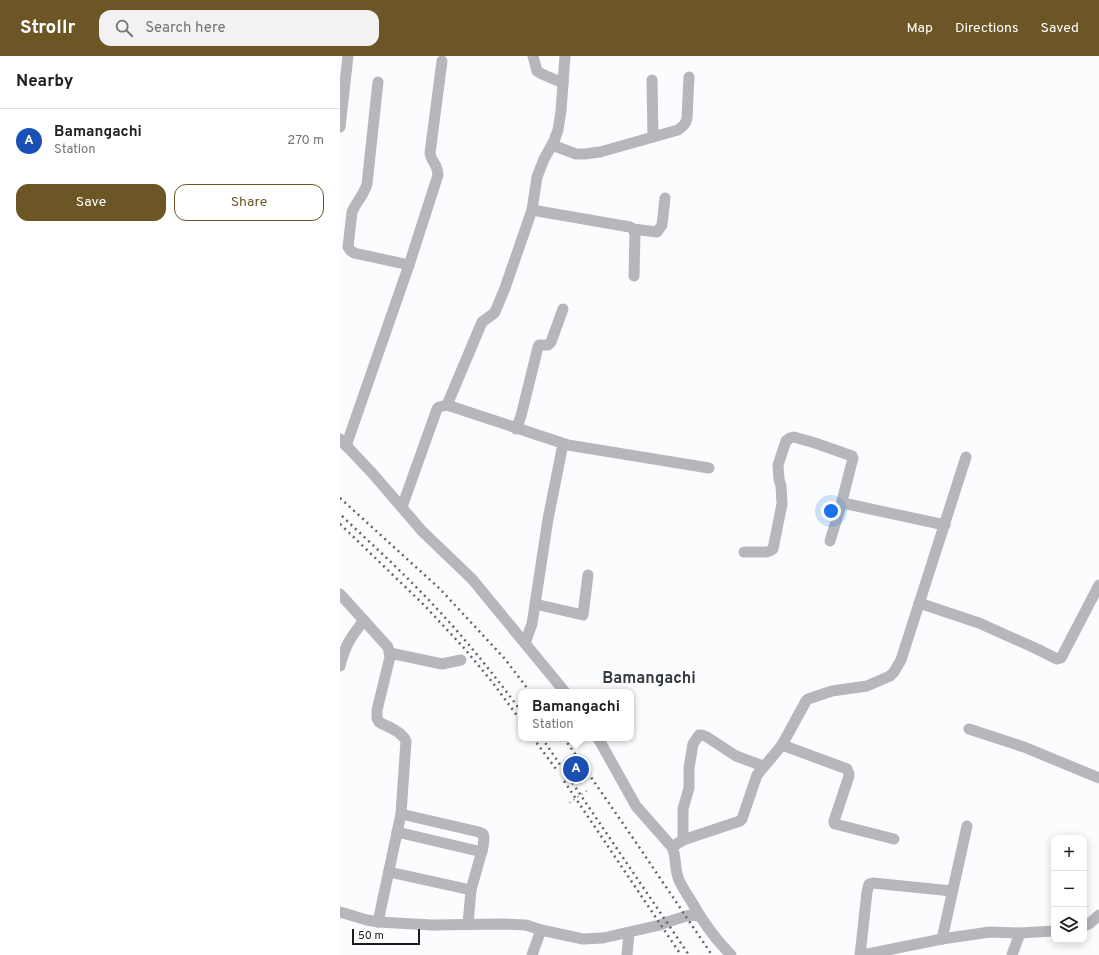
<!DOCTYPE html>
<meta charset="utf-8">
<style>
body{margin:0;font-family:Overpass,sans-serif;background:#f2f2f2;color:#202124}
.controls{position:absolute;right:12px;bottom:12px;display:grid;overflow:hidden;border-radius:8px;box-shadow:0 2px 10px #0003}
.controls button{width:36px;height:36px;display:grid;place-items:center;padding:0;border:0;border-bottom:1px solid #e0e0e0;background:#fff;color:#202124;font:20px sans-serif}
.scale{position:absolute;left:12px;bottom:10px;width:68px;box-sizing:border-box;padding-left:4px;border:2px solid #1b1c1f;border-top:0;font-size:11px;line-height:14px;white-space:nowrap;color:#1b1c1f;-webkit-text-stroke:3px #fff;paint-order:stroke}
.you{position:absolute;left:491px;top:455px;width:14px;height:14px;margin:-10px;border:3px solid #fff;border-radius:50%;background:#1a73e8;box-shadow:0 0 0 6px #1a73e833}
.badge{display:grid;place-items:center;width:26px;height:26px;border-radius:50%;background:#6d5626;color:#fff;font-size:13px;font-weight:700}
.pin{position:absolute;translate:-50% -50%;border:2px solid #fff;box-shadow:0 1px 4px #0006}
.popup{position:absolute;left:178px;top:633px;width:116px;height:52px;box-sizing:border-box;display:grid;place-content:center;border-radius:8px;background:#fff;filter:drop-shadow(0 1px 3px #0005);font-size:13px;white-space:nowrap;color:#757577}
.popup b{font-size:15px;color:#202124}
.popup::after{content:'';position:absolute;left:50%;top:100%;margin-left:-8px;border:8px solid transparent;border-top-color:#fff}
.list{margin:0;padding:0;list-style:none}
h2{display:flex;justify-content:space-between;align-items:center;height:52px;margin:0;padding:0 16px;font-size:17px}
h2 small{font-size:13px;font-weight:400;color:#757577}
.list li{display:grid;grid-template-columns:26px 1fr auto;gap:12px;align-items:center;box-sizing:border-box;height:64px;padding:0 16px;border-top:1px solid #e0e0e0}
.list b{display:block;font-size:15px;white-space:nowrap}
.list p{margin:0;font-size:13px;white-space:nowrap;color:#757577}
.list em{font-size:13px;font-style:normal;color:#757577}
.actions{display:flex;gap:8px;padding:12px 16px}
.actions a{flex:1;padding:9px 0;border:1px solid #6d5626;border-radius:12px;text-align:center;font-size:14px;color:#6d5626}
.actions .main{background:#6d5626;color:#fff}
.icon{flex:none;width:22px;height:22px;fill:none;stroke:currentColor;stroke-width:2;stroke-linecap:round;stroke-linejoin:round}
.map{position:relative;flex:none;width:759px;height:899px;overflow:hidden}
header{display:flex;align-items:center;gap:24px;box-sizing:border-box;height:56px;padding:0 20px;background:#6d5626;color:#fff}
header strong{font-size:19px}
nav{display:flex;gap:22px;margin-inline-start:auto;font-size:14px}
.search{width:280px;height:36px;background:#f2f2f2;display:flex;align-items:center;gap:10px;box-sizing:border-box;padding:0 14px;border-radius:12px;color:#757577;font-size:15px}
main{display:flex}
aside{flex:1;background:#fff}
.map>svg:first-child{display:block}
</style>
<header>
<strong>Strollr</strong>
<div class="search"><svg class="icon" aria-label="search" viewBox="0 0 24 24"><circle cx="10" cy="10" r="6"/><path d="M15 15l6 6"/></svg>Search here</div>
<nav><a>Map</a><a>Directions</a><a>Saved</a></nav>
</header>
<main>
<aside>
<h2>Nearby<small></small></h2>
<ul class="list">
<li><span class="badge" style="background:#1a4fb4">A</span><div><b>Bamangachi</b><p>Station</p></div><em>270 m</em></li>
</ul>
<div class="actions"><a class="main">Save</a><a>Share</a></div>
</aside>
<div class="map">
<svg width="759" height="899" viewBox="0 0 759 899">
<rect width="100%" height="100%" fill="#fbfcfd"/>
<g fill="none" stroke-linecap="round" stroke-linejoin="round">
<path stroke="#a8a9aa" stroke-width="1.5" stroke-dasharray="2 3" stroke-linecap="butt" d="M229,747L248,734"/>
<g stroke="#b5b7ba" stroke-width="11">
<path d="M193,0L197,15L202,18L223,27"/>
<path d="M312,24L313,81"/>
<path d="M38,26L27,128C24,139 16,146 12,156L8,191L10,194L14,197L69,209"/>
<path d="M0,71L8,0"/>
<path d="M212,89L236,98H245L260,96L338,74C343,70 346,68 347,62L349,21"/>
<path d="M192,154L290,171L293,173L295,178L294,220"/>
<path d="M293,173L317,176L322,169L325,142"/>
<path d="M107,349L142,266L153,258L155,256L165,232L192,154L197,121L204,103L214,85L218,74L221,55L225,0"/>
<path d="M176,373L181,360L198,291L199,289H208L211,286L223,253"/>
<path d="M0,383L33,418L82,475L132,523L225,636"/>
<path d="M6,390L69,209L98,119C98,108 91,106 90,97L102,5"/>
<path d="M62,451L97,353L99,351L107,349L228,389L369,412"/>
<path d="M490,485L502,446"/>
<path d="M404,496H426L430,495L433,493L442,448L441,430L439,423L438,409L446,385L450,382L454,381L475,387L512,400L513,402L502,445L503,447L605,469"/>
<path d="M0,538L48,591L50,601L37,654V662L39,666C47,671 62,675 66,685L61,758L38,866"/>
<path d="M579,547L639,567L695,592L717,603L721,602L759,529"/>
<path d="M195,548L243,559L248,519"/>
<path d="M185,587L192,568L208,463L223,388"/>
<path d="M50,597L102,608L121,604"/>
<path d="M0,610C5,589 11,581 24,564"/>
<path d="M629,673L684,691L759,722"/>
<path d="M258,682L296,750L332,791C337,802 334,813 339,824C342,831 346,837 350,843C361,863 375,883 391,899"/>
<path d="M442,689L507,713L509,718V720L494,765V767L495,768L554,783"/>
<path d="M61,758L139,776L143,778L144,781L143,791L131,834L128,868"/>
<path d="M57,776L142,796"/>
<path d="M343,784V753L349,732V712L353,688L359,679H362L367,681L396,700L423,710"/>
<path d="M332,791L343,784L400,765L402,763L417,719L442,689L466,645L468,643L492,635L527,630L550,620L554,616L561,604L626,401"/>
<path d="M49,816L131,834"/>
<path d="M0,856L27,864L38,866L92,869L161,868L186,869L201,874L243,883L263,882L320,869L327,866L350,859L360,860"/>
<path d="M744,870L749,868L759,859"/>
<path d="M602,883L627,770"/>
<path d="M192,899L201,874"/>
<path d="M287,899L289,877"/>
<path d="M520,899L527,836L529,828L533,827L612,835"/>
<path d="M523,899L602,883L650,876L680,877L714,875"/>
<path d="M672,899L680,877"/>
</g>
<g stroke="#636467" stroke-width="2.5" stroke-dasharray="2 4" stroke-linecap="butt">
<path d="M0,442L100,533L165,603L190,636"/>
<path d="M2,460C27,484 53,507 77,532C115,570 149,612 181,655"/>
<path d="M0,468L84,549L124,592L153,627L181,665"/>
<path d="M193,682L216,713"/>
<path d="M202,682L349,899"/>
<path d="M224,682L297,788L372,899"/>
<path d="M224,725L341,899"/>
</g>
</g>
<g text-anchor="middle" stroke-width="3" stroke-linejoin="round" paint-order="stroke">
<g font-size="16" font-weight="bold" fill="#363a41" stroke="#fff">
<text x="309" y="627">Bamangachi</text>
</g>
</g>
</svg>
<div class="controls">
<button>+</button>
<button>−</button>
<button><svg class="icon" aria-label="layers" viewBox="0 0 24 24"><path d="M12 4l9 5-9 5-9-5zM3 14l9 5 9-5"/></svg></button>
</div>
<div class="scale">50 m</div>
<div class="you"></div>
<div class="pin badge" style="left:236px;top:713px;background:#1a4fb4">A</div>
<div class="popup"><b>Bamangachi</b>Station</div>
</div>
</main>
